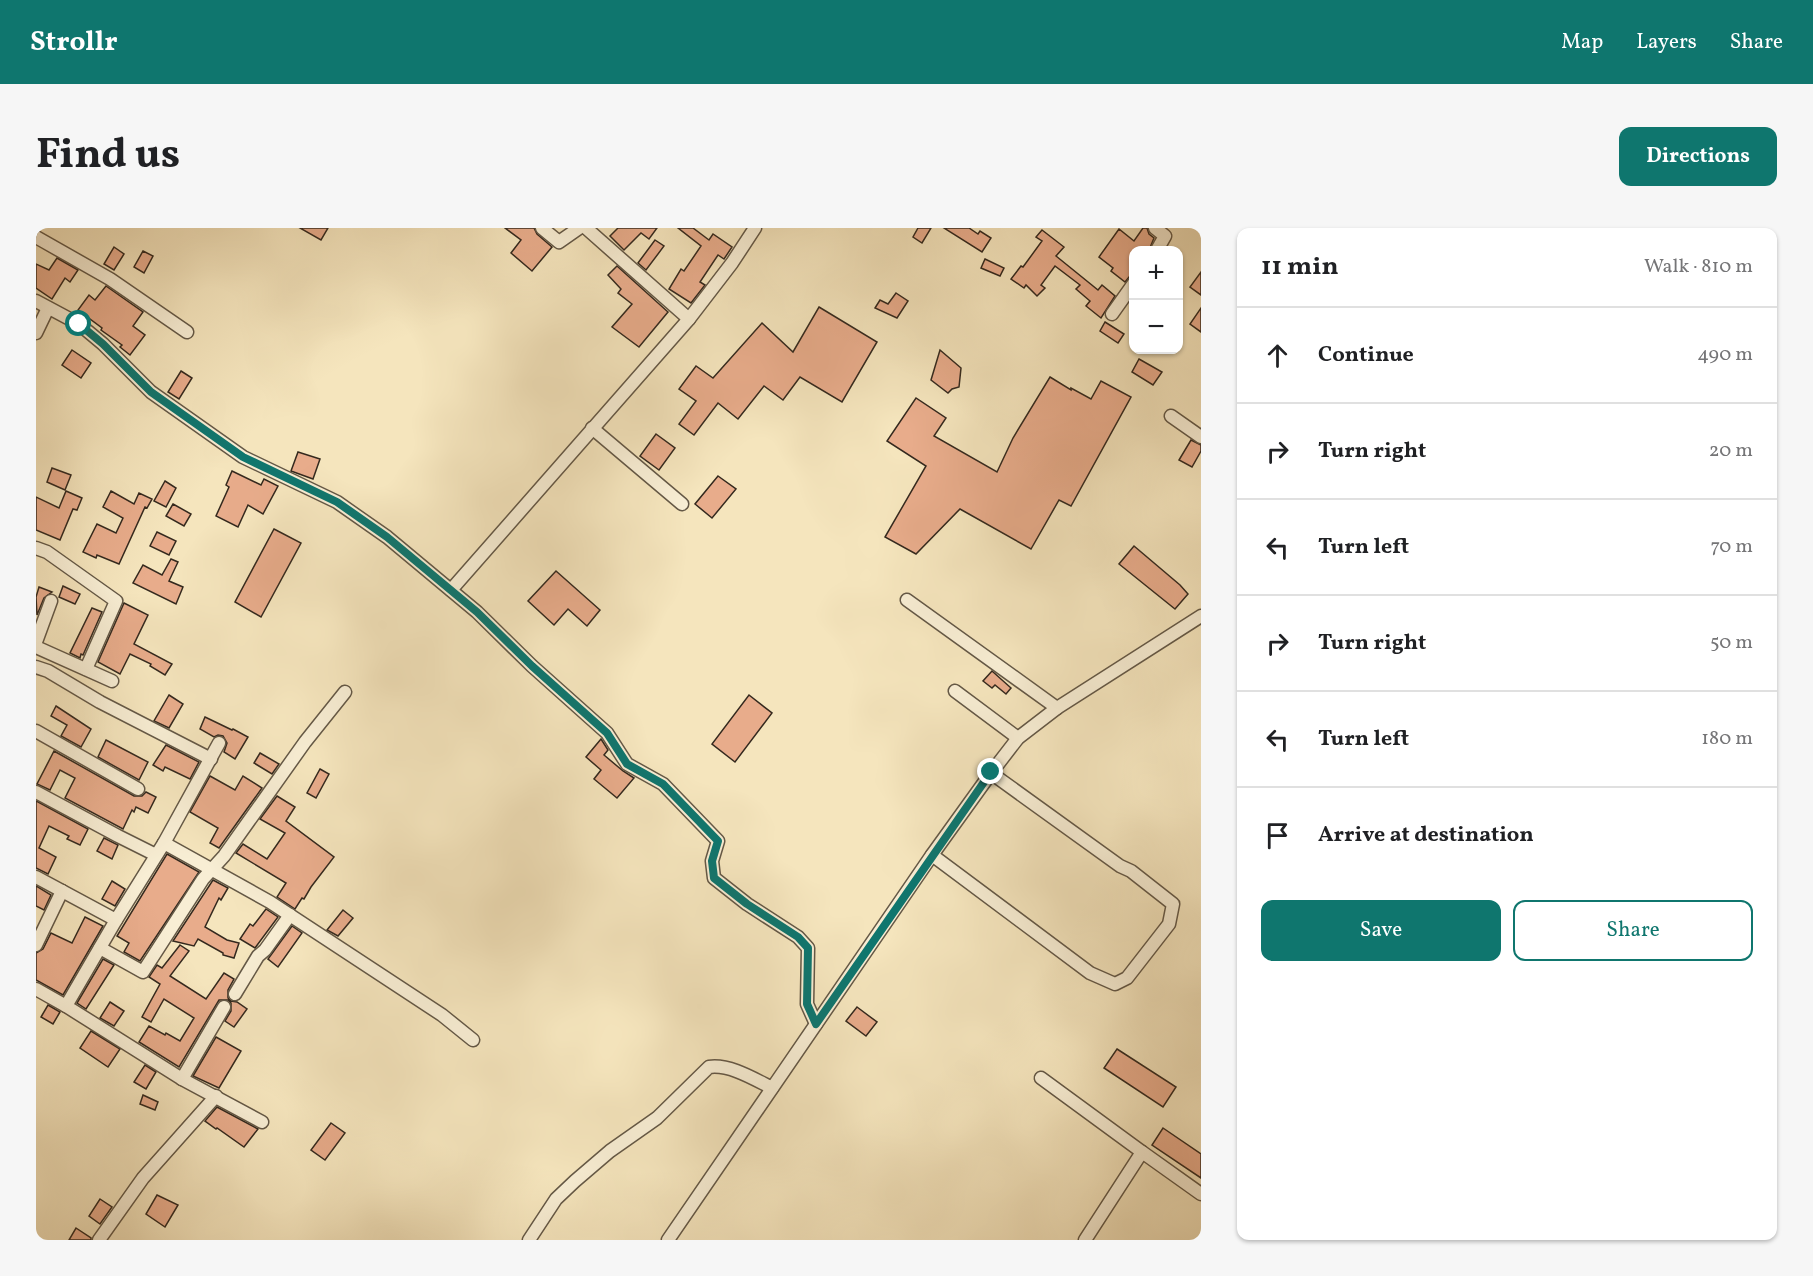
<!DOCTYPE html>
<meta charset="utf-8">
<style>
body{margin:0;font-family:Vollkorn,serif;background:#f6f6f6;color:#202124}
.controls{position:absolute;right:18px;top:18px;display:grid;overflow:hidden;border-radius:12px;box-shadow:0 2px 4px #0004}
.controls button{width:54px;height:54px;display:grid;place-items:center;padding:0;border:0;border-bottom:2px solid #e0e0e0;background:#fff;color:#202124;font:30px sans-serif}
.stop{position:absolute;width:18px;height:18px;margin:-14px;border:4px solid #0f766e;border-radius:50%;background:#fff}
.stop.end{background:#0f766e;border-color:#fff;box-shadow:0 2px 6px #0008}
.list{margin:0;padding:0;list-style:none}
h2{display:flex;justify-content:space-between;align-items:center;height:78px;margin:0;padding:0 24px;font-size:26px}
h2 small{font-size:20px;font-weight:400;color:#757577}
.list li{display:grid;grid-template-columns:39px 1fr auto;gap:18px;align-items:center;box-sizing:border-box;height:96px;padding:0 24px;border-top:2px solid #e0e0e0}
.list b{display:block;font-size:22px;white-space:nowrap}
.list em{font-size:20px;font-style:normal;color:#757577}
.actions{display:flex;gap:12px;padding:18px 24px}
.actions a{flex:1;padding:14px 0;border:2px solid #0f766e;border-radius:12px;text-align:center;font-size:21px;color:#0f766e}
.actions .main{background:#0f766e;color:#fff}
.icon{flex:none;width:33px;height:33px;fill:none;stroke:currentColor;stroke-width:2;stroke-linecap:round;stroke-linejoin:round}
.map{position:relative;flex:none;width:1165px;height:1012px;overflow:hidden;border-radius:12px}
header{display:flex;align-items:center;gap:36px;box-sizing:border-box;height:84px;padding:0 30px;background:#0f766e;color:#fff}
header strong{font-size:28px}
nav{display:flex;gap:33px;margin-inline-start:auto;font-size:21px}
.intro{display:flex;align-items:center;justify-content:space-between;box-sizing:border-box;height:144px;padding:0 36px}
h1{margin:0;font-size:42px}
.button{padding:15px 27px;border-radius:12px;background:#0f766e;color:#fff;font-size:21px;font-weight:700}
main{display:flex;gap:36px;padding:0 36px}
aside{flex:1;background:#fff;border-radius:12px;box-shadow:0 2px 4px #0004}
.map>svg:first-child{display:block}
</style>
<header>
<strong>Strollr</strong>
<nav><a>Map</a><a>Layers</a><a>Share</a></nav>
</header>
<div class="intro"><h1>Find us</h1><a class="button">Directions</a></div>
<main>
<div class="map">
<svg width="1165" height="1012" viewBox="0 0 1165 1012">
<rect width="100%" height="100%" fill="#f5e5bd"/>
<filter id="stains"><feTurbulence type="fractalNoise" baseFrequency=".00333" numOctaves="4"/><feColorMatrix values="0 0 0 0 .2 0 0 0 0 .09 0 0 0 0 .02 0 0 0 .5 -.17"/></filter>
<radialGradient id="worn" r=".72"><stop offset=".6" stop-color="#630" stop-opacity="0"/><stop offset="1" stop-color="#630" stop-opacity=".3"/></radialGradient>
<g fill="#e8ac8b" stroke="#34291e" stroke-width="1.5">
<path d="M264,0H292L285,12Z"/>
<path d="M469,0H498L501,6L516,19L496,43L475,25L485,12Z"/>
<path d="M582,0H621L613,11L605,5L588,22L574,8Z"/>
<path d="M642,0H657L673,12L677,6L696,19L688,31L682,27L664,54L669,57L655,75L633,61L645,41L648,43L665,18Z"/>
<path d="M882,0H895L886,15L877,9Z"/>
<path d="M908,0H933L942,6L944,3L955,10L946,24Z"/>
<path d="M1107,0H1111L1113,6L1118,10L1113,22H1098V47L1094,48L1089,54L1075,43L1077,40L1063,29L1083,1L1098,13Z"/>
<path d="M1006,2L1028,19L1020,28L1062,62L1066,57L1079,68L1065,90L1050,78L1054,73L1040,61L1044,57L1019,38L1005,57L1009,60L1001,68L990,57L988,60L975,51L985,38L987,39L1006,13L1000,9Z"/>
<path d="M619,12L628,18L610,42L602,35Z"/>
<path d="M78,19L88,26L78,42L68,36Z"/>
<path d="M107,23L117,28L108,45L98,39Z"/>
<path d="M21,30L42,42L34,54L29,50L16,71L0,60V36L13,42Z"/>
<path d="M949,31L968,40L964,48L945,40Z"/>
<path d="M581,38L632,84L603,119L576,99L596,76L582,65L585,61L572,47Z"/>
<path d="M1165,44V67L1154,59Z"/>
<path d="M70,58L107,84L97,98L109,107L94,127L84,119L86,117L65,102L66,100L42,82L53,67L59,72Z"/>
<path d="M860,65L872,73L861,90L839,80L844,72L852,76Z"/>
<path d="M783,79L841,114L806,174L764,149L747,172L728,158L702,191L682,175L658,207L643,196L660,173L643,161L660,138L677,150L726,95L757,124Z"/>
<path d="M1165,80V104L1154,96Z"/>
<path d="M1069,94L1088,106L1082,115L1064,103Z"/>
<path d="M36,122L55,135L45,150L26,137Z"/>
<path d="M904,122L925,140L923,159L916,161L912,165L895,152Z"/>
<path d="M1103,131L1126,144L1117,157L1096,144Z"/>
<path d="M145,143L156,150L143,171L132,164Z"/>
<path d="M1014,149L1035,162V160L1055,171L1065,153L1095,169L1035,278L1023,272L995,321L924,281L880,326L849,309L890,238L851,213L880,170L910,190L898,208L961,244L977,210Z"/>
<path d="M620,206L639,220L623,242L604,228Z"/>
<path d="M1155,212L1165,217V223L1156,239L1143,232Z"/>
<path d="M262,224L284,231L277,251L255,243Z"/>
<path d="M16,240L35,247L29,262L11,254Z"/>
<path d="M196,243L225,257L228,251L242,258L227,286L212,277L202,299L180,288L193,259L190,257Z"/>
<path d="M682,248L700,261L676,290L659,276Z"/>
<path d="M129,253L140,260L130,279L118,273Z"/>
<path d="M30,263L46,270L41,282L37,281L24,312L0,302V269L23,280Z"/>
<path d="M75,263L98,276L103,265L116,271L111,280L109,279L83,336L61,327L60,330L47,324L61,296L80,305L87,290L67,279Z"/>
<path d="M137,276L155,286L148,298L130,288Z"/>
<path d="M238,301L265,315L225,389L199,374Z"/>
<path d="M121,304L140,313L133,327L114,318Z"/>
<path d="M1098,318L1144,357L1152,366L1139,381L1083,336Z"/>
<path d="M135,331L142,334L133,353L147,359L140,376L97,355L107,337L126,347Z"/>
<path d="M520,343L564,382L551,398L532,381L518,397L492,373Z"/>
<path d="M27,358L44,366L39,376L23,369Z"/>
<path d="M3,359L16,364L8,370L1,387L0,369Z"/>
<path d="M88,375L112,387L98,416L136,436L129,447L114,438L115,436L94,426L84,446L62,434Z"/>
<path d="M56,380L66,384L47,427L45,426L44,430L34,425Z"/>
<path d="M956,443L975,460L970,466L959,457L956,460L947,453Z"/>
<path d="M133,467L147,476L133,500L118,493Z"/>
<path d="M713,467L736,485L699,534L676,516Z"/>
<path d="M20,478L55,501L45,519L25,508L31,497L15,488Z"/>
<path d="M169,489L196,502L197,501L212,509L199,531L188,524L191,515L187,508L182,507L178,509L164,501Z"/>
<path d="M565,511L572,522L568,527L587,543L598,550L581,570L558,551L565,542L550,529Z"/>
<path d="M70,512L112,534L103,552L62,529Z"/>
<path d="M130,517L163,534L154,551L129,539L127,543L117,537Z"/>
<path d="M18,523L98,568H106L110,564L120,569L112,585L100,579L98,584L96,582L87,601L29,570L39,550L24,542L14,562L1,556Z"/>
<path d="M224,525L243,536L236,546L218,535Z"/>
<path d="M284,541L293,546L280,570L271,565Z"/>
<path d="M174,548L199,562L207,548L226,560L183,620L174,615L182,600L154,584Z"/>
<path d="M241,568L259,579L250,593L298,629L275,659L268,671L266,670L259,681L241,669L250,655L200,625L207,616L231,631L249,605L224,591Z"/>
<path d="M0,573L52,601L44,617L31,611L33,608L13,598L3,620L20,629L12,646L0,640Z"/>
<path d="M68,610L82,617L76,631L61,623Z"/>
<path d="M131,626L163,644L104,733L88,724L93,715L81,708Z"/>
<path d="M177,652L192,660L185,672L183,670L169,699L191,712L203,715L198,730L187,727V725L162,711L158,718L137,713Z"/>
<path d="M76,653L89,661L79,678L66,671Z"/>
<path d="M0,658L15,667L8,682L0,678Z"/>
<path d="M230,681L242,689L219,720L204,711L214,696L217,698Z"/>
<path d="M307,682L317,690L302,708L291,702Z"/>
<path d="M49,689L67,698L27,767L0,752V725L7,721L15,705L36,715Z"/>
<path d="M256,698L266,705L242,739L232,731Z"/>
<path d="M144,717L153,723L134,748L170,771L188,745L198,751L192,762V770L195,773L201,774L211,781L198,799L189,793L195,783V775L192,772H183L143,839L103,814L113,798L129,807L130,805L144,813L158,790L128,771L115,794L106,789L124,756L113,749L121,737L126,740Z"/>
<path d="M67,731L78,737L50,781L41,775Z"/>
<path d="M74,774L88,783L78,798L64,790Z"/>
<path d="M12,777L24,784L17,796L5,789Z"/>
<path d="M821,779L841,794L830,808L810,793Z"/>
<path d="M55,803L84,821L72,839L44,820Z"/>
<path d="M180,809L205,823L183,860L157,848Z"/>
<path d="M1081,821L1140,859L1127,879L1068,840Z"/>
<path d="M109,837L120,844L110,861L98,854Z"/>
<path d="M107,867L122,874L119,882L104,876Z"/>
<path d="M181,879L222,901L208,919L181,900L180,901L169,893Z"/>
<path d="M295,895L309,905L289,932L275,922Z"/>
<path d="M1127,900L1165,926V950L1116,917Z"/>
<path d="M121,967L142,977L129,999L110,986Z"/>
<path d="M64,971L76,979L64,996L53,988Z"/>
<path d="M40,1000L55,1010V1012H33Z"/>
</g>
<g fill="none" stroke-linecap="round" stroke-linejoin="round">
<defs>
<g id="minor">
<path d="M506,0L523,14L543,0"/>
<path d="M550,0L653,91"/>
<path d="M1119,0L1129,8L1121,22"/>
<path d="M0,9L74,51L151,104"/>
<path d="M0,73L43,96L67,116L115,164L207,229L301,274L351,309L441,384L496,438L571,505L591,536L627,556L682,613L676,633L678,650L711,676L762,709L772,720L771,776L780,796"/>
<path d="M1076,86L1098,55"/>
<path d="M0,105L12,80"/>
<path d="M1135,188L1165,209"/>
<path d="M556,200L646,276"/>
<path d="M0,320L11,324L80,373L50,441"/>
<path d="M415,362L653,91L696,35L719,0"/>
<path d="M871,372L1021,480"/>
<path d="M0,414L15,373"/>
<path d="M0,419L76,453"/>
<path d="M0,439L12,443L64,474L175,531"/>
<path d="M919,463L982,510"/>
<path d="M0,503L102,561"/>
<path d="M0,564L82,608L120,627"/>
<path d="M128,615L234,674L406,787L437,812"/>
<path d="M896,627L1054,745L1079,756L1091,750L1133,696L1137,676L1095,643L1084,638L955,545"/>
<path d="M0,649L80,692L128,615L183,515"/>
<path d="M80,692L30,778L146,851L226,894"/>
<path d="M0,717L26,663"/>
<path d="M64,720L107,744L167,651L188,628L269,514L309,464"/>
<path d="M0,761L30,778"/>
<path d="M199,766L222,728L229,722L254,687"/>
<path d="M1005,850L1106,924"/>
<path d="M146,851L188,779"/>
<path d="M63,1012L107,950L180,868"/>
<path d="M493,1012L520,971L539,953L574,923L621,890L673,839C694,836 718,851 736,860"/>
<path d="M632,1012L896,627L955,545L982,510L1021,480L1165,388"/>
<path d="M1049,1012L1106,924L1165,966"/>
</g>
</defs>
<use href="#minor" stroke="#645846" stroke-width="15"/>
<use href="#minor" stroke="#f8eed4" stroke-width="12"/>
</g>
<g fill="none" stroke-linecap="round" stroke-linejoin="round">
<path stroke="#0f766e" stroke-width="8" d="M43,96L67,116L115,164L207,229L301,274L351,309L441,384L496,438L571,505L591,536L627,556L682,613L676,633L678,650L711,676L762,709L772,720L771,776L780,796L955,544"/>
</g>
<rect width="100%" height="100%" filter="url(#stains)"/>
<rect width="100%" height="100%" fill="url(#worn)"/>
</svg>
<div class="controls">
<button>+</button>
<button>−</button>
</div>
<div class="stop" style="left:43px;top:96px"></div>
<div class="stop end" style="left:955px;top:544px"></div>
</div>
<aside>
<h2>11 min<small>Walk · 810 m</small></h2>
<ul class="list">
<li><svg class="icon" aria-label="ahead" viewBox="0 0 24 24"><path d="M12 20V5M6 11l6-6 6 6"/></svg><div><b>Continue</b></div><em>490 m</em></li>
<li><svg class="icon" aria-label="right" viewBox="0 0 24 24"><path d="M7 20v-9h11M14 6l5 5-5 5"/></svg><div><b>Turn right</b></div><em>20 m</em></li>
<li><svg class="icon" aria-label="left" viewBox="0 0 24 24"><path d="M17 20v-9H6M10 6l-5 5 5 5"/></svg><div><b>Turn left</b></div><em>70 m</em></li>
<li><svg class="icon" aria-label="right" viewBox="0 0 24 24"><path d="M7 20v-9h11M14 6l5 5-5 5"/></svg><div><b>Turn right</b></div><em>50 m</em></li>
<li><svg class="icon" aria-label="left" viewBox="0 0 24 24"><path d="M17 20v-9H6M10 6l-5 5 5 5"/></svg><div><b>Turn left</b></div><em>180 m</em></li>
<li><svg class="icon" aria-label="arrive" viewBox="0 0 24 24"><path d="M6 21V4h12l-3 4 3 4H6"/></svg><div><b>Arrive at destination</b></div></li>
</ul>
<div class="actions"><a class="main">Save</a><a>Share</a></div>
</aside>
</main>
